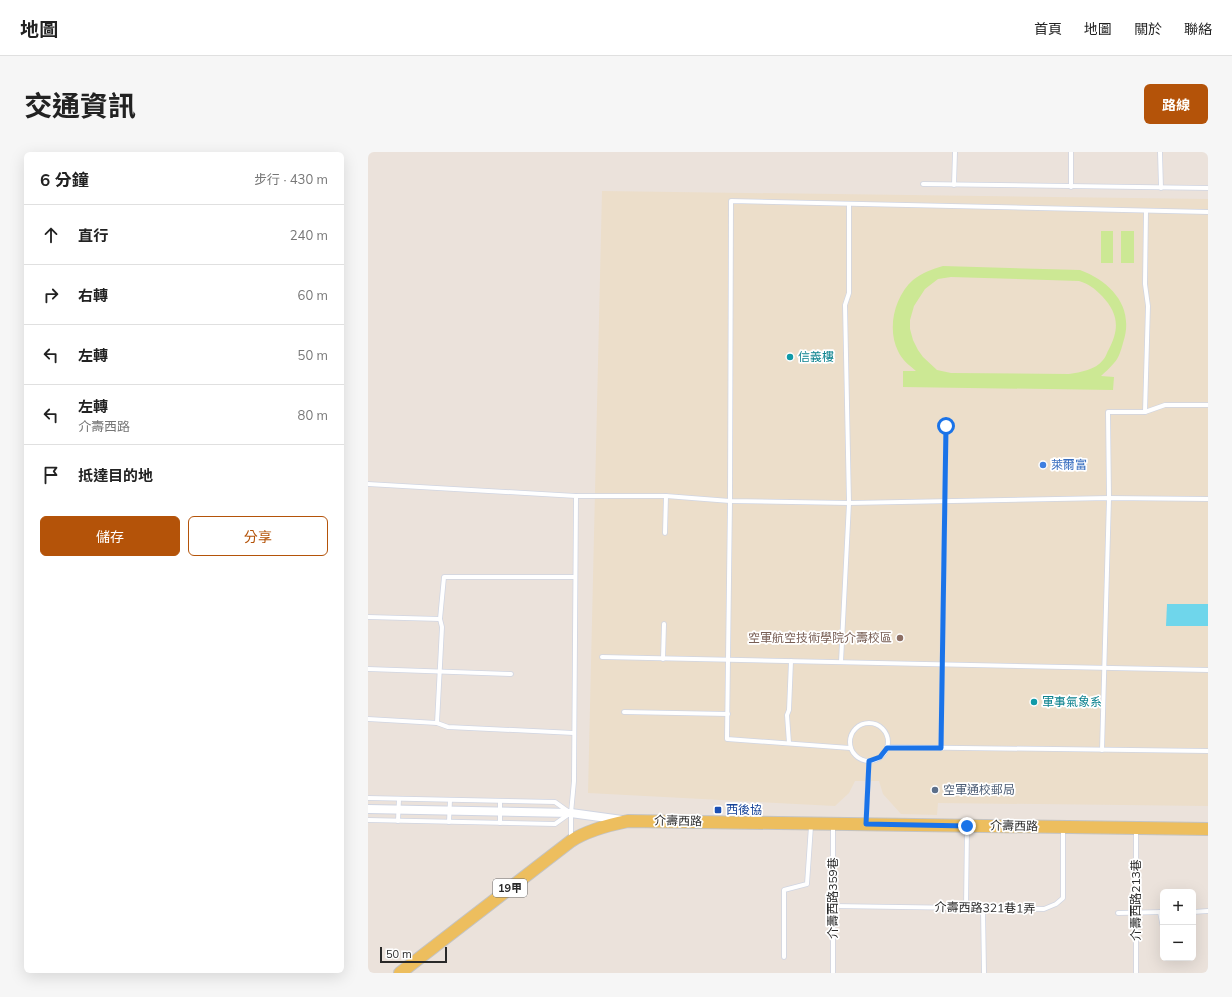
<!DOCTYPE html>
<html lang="zh-TW">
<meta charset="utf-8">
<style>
body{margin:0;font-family:Mulish,"Noto Sans TC",sans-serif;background:#f6f6f6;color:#222}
.controls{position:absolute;right:12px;bottom:12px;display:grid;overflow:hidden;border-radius:6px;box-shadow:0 4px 16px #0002}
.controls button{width:36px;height:36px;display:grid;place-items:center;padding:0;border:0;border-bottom:1px solid #e0e0e0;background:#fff;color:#222;font:20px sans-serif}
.scale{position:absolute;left:12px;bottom:10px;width:67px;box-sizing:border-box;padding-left:4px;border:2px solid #292929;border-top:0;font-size:11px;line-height:14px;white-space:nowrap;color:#292929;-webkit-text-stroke:3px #fff;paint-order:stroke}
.stop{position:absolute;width:12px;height:12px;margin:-9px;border:3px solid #1a73e8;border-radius:50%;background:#fff}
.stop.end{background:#1a73e8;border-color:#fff;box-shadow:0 1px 4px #0008}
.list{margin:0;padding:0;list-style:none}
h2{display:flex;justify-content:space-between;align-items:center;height:52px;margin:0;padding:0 16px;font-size:17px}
h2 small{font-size:13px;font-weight:400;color:#767676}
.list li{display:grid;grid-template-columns:26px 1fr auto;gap:12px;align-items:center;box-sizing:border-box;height:60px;padding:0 16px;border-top:1px solid #e0e0e0}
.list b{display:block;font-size:15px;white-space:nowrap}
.list p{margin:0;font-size:13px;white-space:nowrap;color:#767676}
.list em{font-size:13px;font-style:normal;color:#767676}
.actions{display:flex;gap:8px;padding:12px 16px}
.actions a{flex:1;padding:9px 0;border:1px solid #b45309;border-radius:6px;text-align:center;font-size:14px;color:#b45309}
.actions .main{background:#b45309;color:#fff}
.icon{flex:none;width:22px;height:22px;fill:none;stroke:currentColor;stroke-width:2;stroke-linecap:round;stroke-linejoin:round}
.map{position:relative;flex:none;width:840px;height:821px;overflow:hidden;border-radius:6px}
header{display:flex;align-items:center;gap:24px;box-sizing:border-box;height:56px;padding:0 20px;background:#fff;border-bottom:1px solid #e0e0e0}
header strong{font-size:19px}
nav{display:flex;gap:22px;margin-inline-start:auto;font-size:14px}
.intro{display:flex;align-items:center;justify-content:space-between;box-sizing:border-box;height:96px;padding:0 24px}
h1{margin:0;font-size:28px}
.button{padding:10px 18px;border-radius:6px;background:#b45309;color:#fff;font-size:14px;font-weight:700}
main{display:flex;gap:24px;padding:0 24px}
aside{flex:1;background:#fff;border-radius:6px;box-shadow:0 4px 16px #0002}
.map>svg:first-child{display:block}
</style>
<header>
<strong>地圖</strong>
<nav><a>首頁</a><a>地圖</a><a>關於</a><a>聯絡</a></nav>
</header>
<div class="intro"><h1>交通資訊</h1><a class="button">路線</a></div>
<main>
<aside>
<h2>6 分鐘<small>步行 · 430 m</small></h2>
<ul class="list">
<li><svg class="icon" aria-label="ahead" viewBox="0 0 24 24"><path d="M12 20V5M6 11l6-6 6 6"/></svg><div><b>直行</b></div><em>240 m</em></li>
<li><svg class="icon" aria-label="right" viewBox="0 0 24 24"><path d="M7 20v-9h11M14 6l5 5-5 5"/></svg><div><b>右轉</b></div><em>60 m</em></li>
<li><svg class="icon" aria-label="left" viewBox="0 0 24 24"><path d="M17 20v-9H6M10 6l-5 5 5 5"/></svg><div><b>左轉</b></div><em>50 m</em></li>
<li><svg class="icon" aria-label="left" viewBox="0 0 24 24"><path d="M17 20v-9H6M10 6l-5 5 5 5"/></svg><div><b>左轉</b><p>介壽西路</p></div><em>80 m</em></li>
<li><svg class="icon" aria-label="arrive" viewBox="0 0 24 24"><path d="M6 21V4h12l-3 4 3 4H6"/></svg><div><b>抵達目的地</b></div></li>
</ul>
<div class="actions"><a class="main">儲存</a><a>分享</a></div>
</aside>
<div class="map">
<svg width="840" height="821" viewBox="0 0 840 821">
<rect width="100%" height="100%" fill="#ebe2db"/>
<path fill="#ecdeca" d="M234,39L840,47V654L570,651L569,663L533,662L515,642L511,629H487L481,641L467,654L220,641Z"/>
<g fill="#cce894" fill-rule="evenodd">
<rect x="733" y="79" width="12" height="32"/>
<rect x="753" y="79" width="13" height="32"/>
<path d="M575,114L712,118C744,130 767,156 755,191C753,198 751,206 746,211C742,216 737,220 733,224L746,225L745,238L535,235V219H548C541,213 534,208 530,199C519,177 526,145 545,128C554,121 564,117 575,114ZM583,125L711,129C721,132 726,136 734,144C750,161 752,176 741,197C739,200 738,205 735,208C727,218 713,220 701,222L583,221L569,218L555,205L550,198L545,188L542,177V168L546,154L557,137L570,127Z"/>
</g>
<path fill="#6fd6eb" d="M799,452H840V474H798Z"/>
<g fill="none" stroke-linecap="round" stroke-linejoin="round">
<defs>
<g id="service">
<path d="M703,0V35"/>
<path d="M792,0L793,36"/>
<path d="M555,32L840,36"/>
<path d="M586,33L587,0"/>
<path d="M777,260L780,154L777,132L778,59"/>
<path d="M0,332L208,344L206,629L203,661V686"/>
<path d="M208,344H298L362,349L481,351L741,346L840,347"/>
<path d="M297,381L298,344"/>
<path d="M0,465L72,467"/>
<path d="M234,505L840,518"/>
<path d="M295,507L296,472"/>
<path d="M473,510L481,351L477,153L481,141V52"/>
<path d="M0,517L143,522"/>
<path d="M256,560L360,562"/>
<path d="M0,567L69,571L80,575L206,581"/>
<path d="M69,571L74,475L72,467L76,425H207"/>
<circle cx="501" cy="590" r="19"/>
<path d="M421,591L419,563L421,558L423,509"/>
<path d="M519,595L840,599"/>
<path d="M482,596L359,587L362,349L363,49L840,60"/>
<path d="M573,596L578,274"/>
<path d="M734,598L741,346L740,260H777L797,253H840"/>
<path d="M0,646L187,650L201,660"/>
<path d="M132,649V671"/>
<path d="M0,668L187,672L201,662"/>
<path d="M30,669L31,647"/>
<path d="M81,670L82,648"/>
<path d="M498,672L501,609"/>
<path d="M465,674V821"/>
<path d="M768,678V821"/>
<path d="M465,754L676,757L688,752L695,746V676"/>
<path d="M598,756L599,674"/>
<path d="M615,756L616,821"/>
<path d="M792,760L795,776"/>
<path d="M825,760L840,759"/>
<path d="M750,761L795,760"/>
<path d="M416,805V738L439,732L443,674"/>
</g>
<path id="minor" d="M0,657L203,661L254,668"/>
<path id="primary" d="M32,821L203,689C220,678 240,673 260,669L840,677"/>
</defs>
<use href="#service" stroke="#d0d5e2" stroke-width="5.5"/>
<use href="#minor" stroke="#d0d5e2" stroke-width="10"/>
<use href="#primary" stroke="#c3c3c3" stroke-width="14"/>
<use href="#service" stroke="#fff" stroke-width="4"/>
<use href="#minor" stroke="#fff" stroke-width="8"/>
<use href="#primary" stroke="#edbe5e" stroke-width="12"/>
</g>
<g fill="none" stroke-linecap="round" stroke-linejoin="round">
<path stroke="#1a73e8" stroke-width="5" d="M578,274L573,596H519L512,605L501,609L498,672L599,674"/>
</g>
<g fill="#0f9aa8" stroke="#fff" stroke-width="1.5">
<circle cx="422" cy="205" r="4"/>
<circle cx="666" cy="550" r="4"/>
</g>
<circle fill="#3f7fe0" stroke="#fff" stroke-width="1.5" cx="675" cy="313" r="4"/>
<circle fill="#8d6e63" stroke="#fff" stroke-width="1.5" cx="532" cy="486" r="4"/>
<circle fill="#5c6f8a" stroke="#fff" stroke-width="1.5" cx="567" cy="638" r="4"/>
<rect fill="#1a4fb4" stroke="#fff" stroke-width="1.5" x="346" y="654" width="8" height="8" rx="2"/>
<g text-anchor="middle" stroke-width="3.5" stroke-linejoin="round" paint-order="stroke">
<rect fill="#fff" stroke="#696969" stroke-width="1" x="125" y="727" width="34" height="18" rx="3"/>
<g font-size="11" font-weight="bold" fill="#292929">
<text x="142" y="740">19甲</text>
</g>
<g font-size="12" fill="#0d838f" stroke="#fff" text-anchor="start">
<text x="430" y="209">信義樓</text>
<text x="674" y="554">軍事氣象系</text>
</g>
<g font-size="12" fill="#366cbe" stroke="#fff" text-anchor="start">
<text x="683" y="317">萊爾富</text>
</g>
<g font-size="12" fill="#785e54" stroke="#fff" text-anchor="end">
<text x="524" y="490">空軍航空技術學院介壽校區</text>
</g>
<g font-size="12" fill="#4e5e75" stroke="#fff" text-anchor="start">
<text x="575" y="642">空軍通校郵局</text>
</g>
<g font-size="12" fill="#164399" stroke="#fff" text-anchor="start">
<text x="358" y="662">西後協</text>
</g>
<g font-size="12" fill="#292929" stroke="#fff">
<text transform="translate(310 669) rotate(1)" y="4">介壽西路</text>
<text transform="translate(646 674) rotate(1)" y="4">介壽西路</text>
<text transform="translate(465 746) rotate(-90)" y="4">介壽西路359巷</text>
<text transform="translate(768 748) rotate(-90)" y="4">介壽西路213巷</text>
<text transform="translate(617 756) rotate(1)" y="4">介壽西路321巷1弄</text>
</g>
</g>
</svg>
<div class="controls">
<button>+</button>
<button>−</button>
</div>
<div class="scale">50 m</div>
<div class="stop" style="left:578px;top:274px"></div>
<div class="stop end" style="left:599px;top:674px"></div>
</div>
</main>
